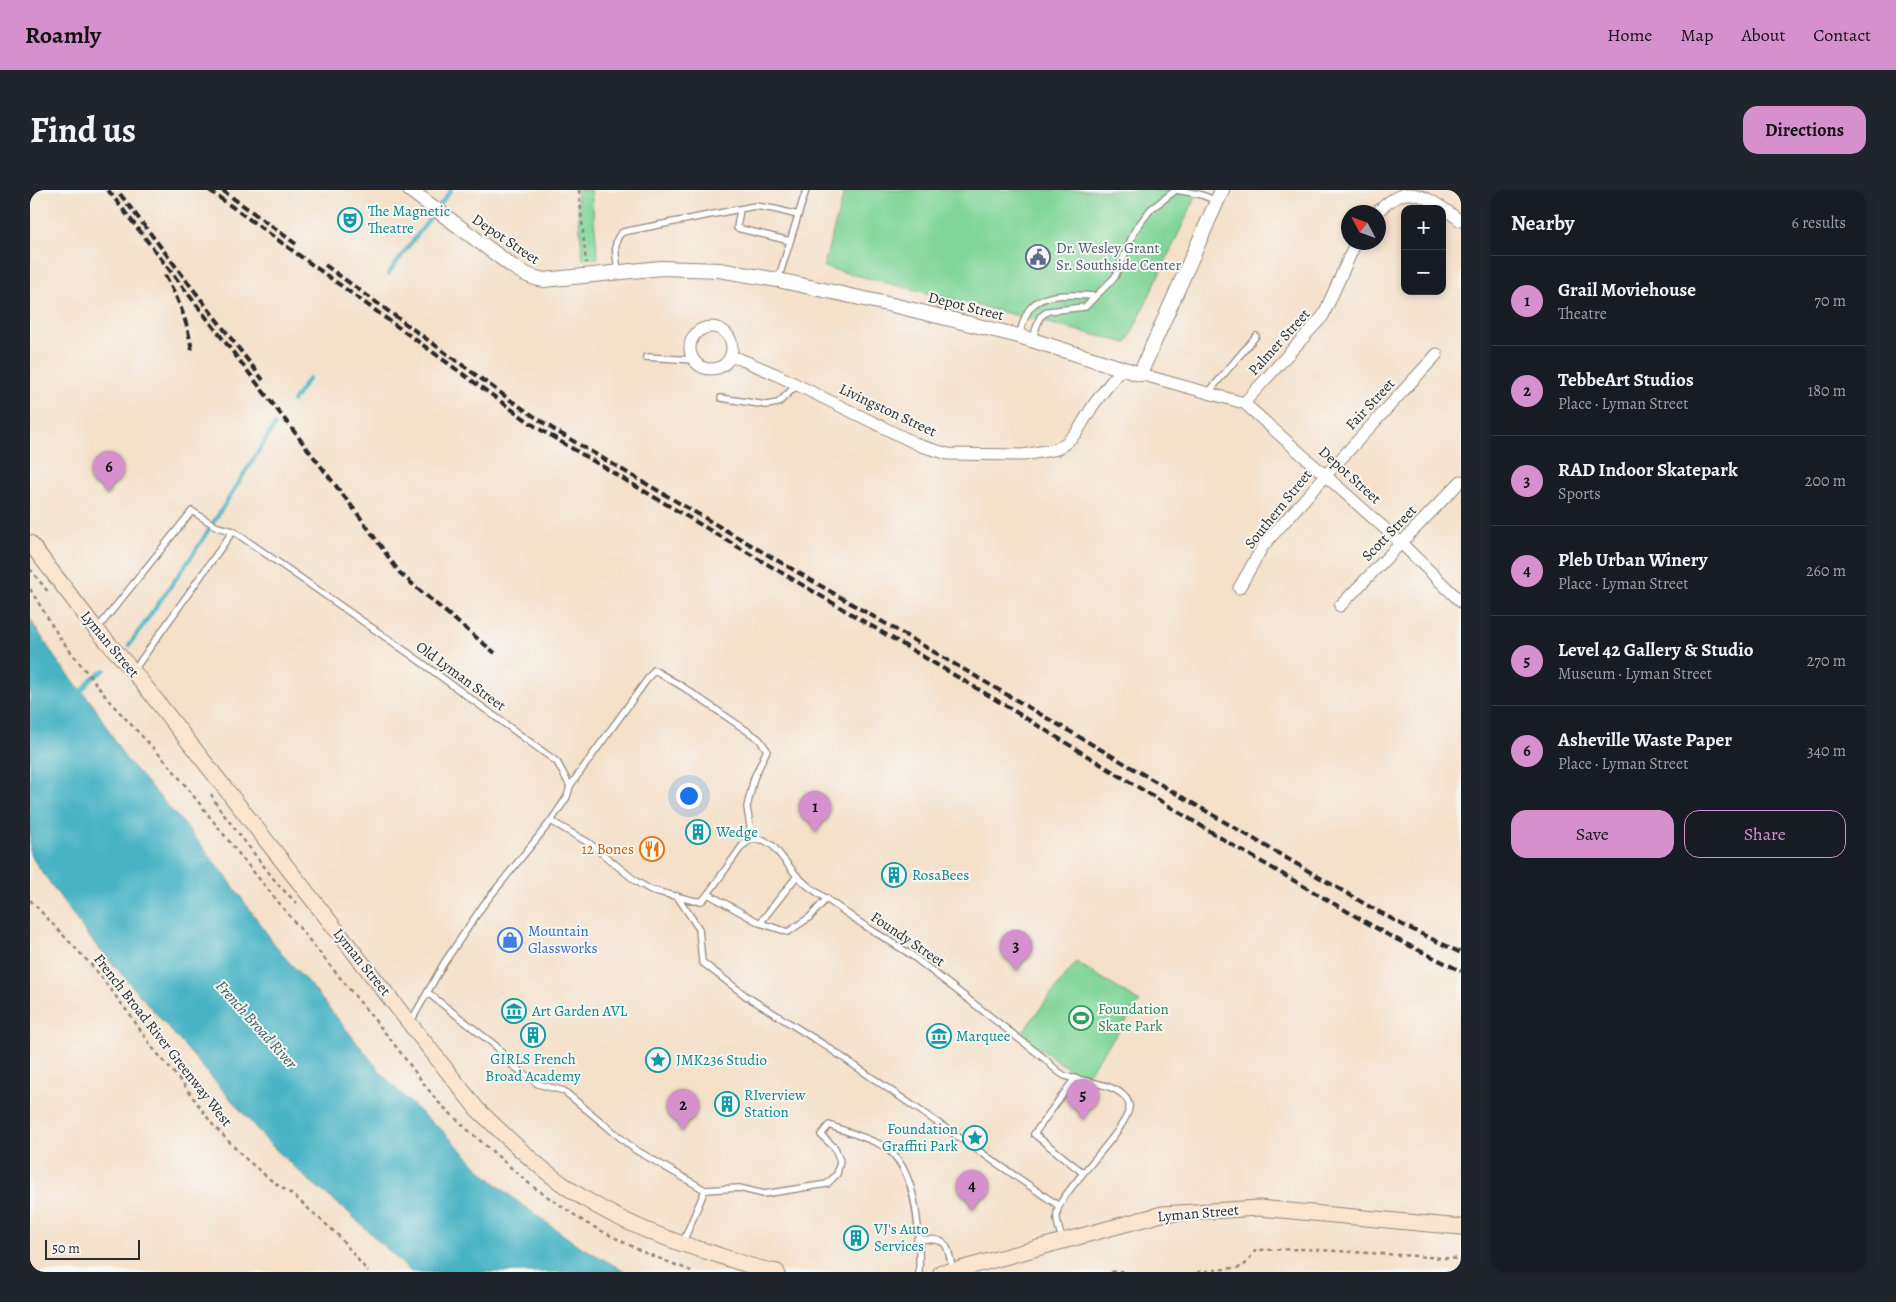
<!DOCTYPE html>
<meta charset="utf-8">
<style>
body{margin:0;font-family:Alegreya,serif;background:#20242c;color:#f1f3f6}
.controls{position:absolute;right:15px;top:15px;display:grid;overflow:hidden;border-radius:10px;box-shadow:0 2px 8px #0003}
.controls button{width:45px;height:45px;display:grid;place-items:center;padding:0;border:0;border-bottom:1px solid #363941;background:#171b24;color:#f1f3f6;font:25px sans-serif}
.compass{position:absolute;left:1311px;top:15px;width:45px;height:45px;border-radius:50%;background:#171b24;box-shadow:0 2px 8px #0003;rotate:311deg}
.scale{position:absolute;left:15px;bottom:12px;width:95px;box-sizing:border-box;padding-left:5px;border:2px solid #2b2b2b;border-top:0;font-size:14px;line-height:18px;white-space:nowrap;color:#2b2b2b;-webkit-text-stroke:4px #f6f6f2;paint-order:stroke}
.you{position:absolute;left:658px;top:605px;width:18px;height:18px;margin:-12px;border:4px solid #fff;border-radius:50%;background:#1a73e8;box-shadow:0 0 0 8px #1a73e833}
.badge{display:grid;place-items:center;width:32px;height:32px;border-radius:50%;background:#d690ce;color:#111;font-size:16px;font-weight:700}
.pin{position:absolute;translate:-50% -41px;filter:drop-shadow(0 1px 2px #0008)}
.pin::after{content:'';position:absolute;top:26px;width:18px;height:15px;background:inherit;clip-path:polygon(0 0,100% 0,50% 100%)}
.list{margin:0;padding:0;list-style:none}
h2{display:flex;justify-content:space-between;align-items:center;height:65px;margin:0;padding:0 20px;font-size:21px}
h2 small{font-size:16px;font-weight:400;color:#9ea1a6}
.list li{display:grid;grid-template-columns:32px 1fr auto;gap:15px;align-items:center;box-sizing:border-box;height:90px;padding:0 20px;border-top:1px solid #363941}
.list b{display:block;font-size:19px;white-space:nowrap}
.list p{margin:0;font-size:16px;white-space:nowrap;color:#9ea1a6}
.list em{font-size:16px;font-style:normal;color:#9ea1a6}
.actions{display:flex;gap:10px;padding:15px 20px}
.actions a{flex:1;padding:11px 0;border:1px solid #d690ce;border-radius:15px;text-align:center;font-size:18px;color:#d690ce}
.actions .main{background:#d690ce;color:#111}
.map{position:relative;flex:none;width:1431px;height:1082px;overflow:hidden;border-radius:15px}
header{display:flex;align-items:center;gap:30px;box-sizing:border-box;height:70px;padding:0 25px;background:#d690ce;color:#111}
header strong{font-size:24px}
nav{display:flex;gap:28px;margin-inline-start:auto;font-size:18px}
.intro{display:flex;align-items:center;justify-content:space-between;box-sizing:border-box;height:120px;padding:0 30px}
h1{margin:0;font-size:35px}
.button{padding:12px 22px;border-radius:15px;background:#d690ce;color:#111;font-size:18px;font-weight:700}
main{display:flex;gap:30px;padding:0 30px}
aside{flex:1;background:#171b24;border-radius:15px;box-shadow:0 2px 8px #0003}
.map>svg:first-child{display:block}
</style>
<header>
<strong>Roamly</strong>
<nav><a>Home</a><a>Map</a><a>About</a><a>Contact</a></nav>
</header>
<div class="intro"><h1>Find us</h1><a class="button">Directions</a></div>
<main>
<div class="map">
<svg width="1431" height="1082" viewBox="0 0 1431 1082">
<rect width="100%" height="100%" fill="#f6f6f2"/>
<filter id="ink" filterUnits="userSpaceOnUse"><feTurbulence type="fractalNoise" baseFrequency=".02" numOctaves="2"/><feDisplacementMap in="SourceGraphic" scale="10" xChannelSelector="R" yChannelSelector="G"/><feConvolveMatrix kernelMatrix="1 2 1 2 8 2 1 2 1" color-interpolation-filters="sRGB"/></filter>
<filter id="wash" filterUnits="userSpaceOnUse"><feTurbulence type="fractalNoise" baseFrequency=".0096" numOctaves="4" result="noise"/><feDisplacementMap in="SourceGraphic" scale="20" xChannelSelector="R" yChannelSelector="G"/><feGaussianBlur stdDeviation="1.12" result="paint"/><feColorMatrix in="noise" values="0 0 0 0 0 0 0 0 0 0 0 0 0 0 0 0 0 1.4 0 .05"/><feComposite in="paint" operator="in"/></filter>
<g filter="url(#wash)">
<rect width="100%" height="100%" fill="#f5e0c9"/>
<g fill="#80d598" stroke="#568062">
<path d="M546,0H561L568,68L553,69Z"/>
<path d="M815,0H1169L1097,153L793,77Z"/>
<path d="M1046,772L1110,812L1054,889L990,845Z"/>
</g>
<path fill="#47b3c4" stroke="#396f78" d="M0,429L25,468L64,516L95,568L154,634L198,689L250,762L282,797L358,891L394,926L413,941L457,986L483,1008L546,1054L596,1082H381L317,1021L275,987L240,954L59,747L0,665Z"/>
<g fill="none" stroke-linecap="round" stroke-linejoin="round">
<g stroke="#47b3c4" stroke-width="4">
<path d="M358,84L421,0"/>
<path d="M263,211L279,188"/>
<path d="M99,455L162,366L245,235"/>
<path d="M49,505L61,489L75,480"/>
</g>
</g>
</g>
<g filter="url(#ink)">
<g fill="none" stroke-linecap="round" stroke-linejoin="round">
<defs>
<g id="service">
<path d="M1146,0L1169,4L1187,11"/>
<path d="M710,19L707,38L760,51"/>
<path d="M588,81C587,69 581,49 593,42L725,16L744,19L768,25"/>
<path d="M748,90L776,0"/>
<path d="M989,146C992,136 995,123 1002,116C1016,102 1046,105 1064,106"/>
<path d="M1002,150L1010,127L1018,121L1055,117L1085,87L1105,40L1121,19L1146,0"/>
<path d="M616,167L664,170"/>
<path d="M1178,203L1226,146"/>
<path d="M691,208L736,215L748,213L767,195"/>
<path d="M68,438L162,321L187,337L203,341"/>
<path d="M104,480L203,341L384,467L527,572L540,596L537,607L521,631L454,714L414,773L380,833"/>
<path d="M540,596L624,480L653,497L729,549L737,560L724,588L717,617L722,649"/>
<path d="M521,631L559,653L607,692L621,700L665,711H672L678,704L712,656L722,649L734,650L743,656L767,686L778,696L832,734L880,764L1015,869C1021,875 1027,882 1035,886C1052,892 1093,893 1099,914C1104,933 1039,993 1029,1016C1024,1026 1029,1039 1032,1049"/>
<path d="M678,704L730,733L758,742L780,727L797,708"/>
<path d="M647,706L669,739L672,772L716,806L796,856L1029,1016"/>
<path d="M730,733L767,686"/>
<path d="M398,803L466,856L482,875L508,894L534,901L604,959L675,1000"/>
<path d="M1045,888L1004,944L1052,982"/>
<path d="M887,1049C919,1049 916,1051 923,1081"/>
<path d="M653,1052L675,1000L709,998L734,1004L797,994L807,984L810,971L805,958L791,945L799,935C816,942 837,947 853,956C888,977 890,1045 889,1082"/>
</g>
<g id="minor">
<path d="M1347,22C1355,15 1367,3 1380,4C1397,4 1418,22 1431,31"/>
<circle cx="681" cy="158" r="21"/>
<path d="M700,167L710,169L745,184L891,256L918,264L993,265L1027,259L1037,252L1047,242L1064,214L1091,179"/>
<path d="M1110,184L1214,213L1371,353L1431,412"/>
<path d="M1214,213L1293,126L1326,52"/>
<path d="M1209,398L1233,356L1296,285L1407,164"/>
<path d="M1310,416L1431,291"/>
</g>
<path id="tertiary" d="M380,0L482,76C493,83 501,88 514,90L631,78L689,80L748,90L871,117L989,146L1110,184L1192,0"/>
<g id="secondary">
<path d="M0,353L66,439L103,481L447,919C481,951 515,985 555,1009C596,1034 639,1051 685,1064C705,1071 726,1079 747,1082"/>
<path d="M911,1082L923,1081L1132,1024L1229,1018L1431,1037"/>
</g>
</defs>
<use href="#service" stroke="#90867a" stroke-width="8"/>
<use href="#minor" stroke="#90867a" stroke-width="13"/>
<use href="#tertiary" stroke="#90867a" stroke-width="16"/>
<use href="#secondary" stroke="#90867a" stroke-width="17"/>
<g stroke="#90867a" stroke-width="2.5" stroke-dasharray="4 4" stroke-linecap="butt">
<path d="M549,0L556,73"/>
<path d="M0,379L19,403"/>
<path d="M0,399L30,448L80,512L140,576L213,669L361,850L407,911L439,941L502,996L556,1033L613,1062L664,1082"/>
<path d="M181,604L188,617L250,697L267,713"/>
<path d="M0,710L65,779L103,829L121,856L154,895L183,935L216,969L242,991L263,1005L307,1044L338,1082"/>
<path d="M1081,1082L1090,1081L1093,1082"/>
<path d="M1167,1082L1213,1077L1226,1060L1275,1059L1431,1069"/>
</g>
<use href="#service" stroke="#fff" stroke-width="5.5"/>
<use href="#minor" stroke="#fff" stroke-width="11"/>
<use href="#tertiary" stroke="#fff" stroke-width="14"/>
<use href="#secondary" stroke="#fbe5cf" stroke-width="15"/>
<g stroke="#2b2b2b" stroke-width="4" stroke-dasharray="8 4" stroke-linecap="butt">
<path d="M78,0L330,327L369,382L388,399L465,463"/>
<path d="M179,0L506,237L963,508L1204,656L1358,745L1431,781"/>
<path d="M192,0L266,54"/>
<path d="M90,4L233,190"/>
<path d="M295,75L483,212L526,241L1335,714L1371,734L1431,763"/>
<path d="M135,85C150,112 157,131 162,161"/>
</g>
</g>
</g>
<defs>
<symbol id="theatre-ring" viewBox="-11 -11 22 22"><circle r="9.5" fill="#f6f6f2" stroke="#0f9aa8" stroke-width="1.5"/><path d="M-5-5.5Q0-4 5-5.5V0Q5 5 0 6Q-5 5-5 0ZM-3.3-2.5H-1v1.5H-3.3ZM1-2.5H3.3v1.5H1ZM-2.8 1Q0 5.5 2.8 1Z" fill="#0f9aa8"/></symbol>
<symbol id="civic-ring" viewBox="-11 -11 22 22"><circle r="9.5" fill="#f6f6f2" stroke="#5c6f8a" stroke-width="1.5"/><path d="M-.6-6.5H3V-4.5H.6V-3L4-1V1h2V6H-6V1h2V-1L-.6-3ZM-1.2 2.5V6h2.4V2.5Z" fill="#5c6f8a"/></symbol>
<symbol id="building-ring" viewBox="-11 -11 22 22"><circle r="9.5" fill="#f6f6f2" stroke="#0f9aa8" stroke-width="1.5"/><path d="M-4-6H4V6H1V3H-1V6H-4ZM-2.5-4.3h1.7v1.8h-1.7ZM.8-4.3h1.7v1.8H.8ZM-2.5-1h1.7V.8h-1.7ZM.8-1h1.7V.8H.8Z" fill="#0f9aa8"/></symbol>
<symbol id="restaurant-ring" viewBox="-11 -11 22 22"><circle r="9.5" fill="#f6f6f2" stroke="#e8710a" stroke-width="1.5"/><path d="M-5-6h1v4h1v-4h1v4h1v-4h1v5L-1.5 .5V6h-2V.5L-5-1ZM5-6V6H3V1.5H1.5Q1.5-4 5-6Z" fill="#e8710a"/></symbol>
<symbol id="shop-ring" viewBox="-11 -11 22 22"><circle r="9.5" fill="#f6f6f2" stroke="#3f7fe0" stroke-width="1.5"/><path d="M-5-2.5h2.3a2.7 3.5 0 0 1 5.4 0H5L5.5 6h-11ZM-1.5-2.5h3a1.5 2.3 0 0 0-3 0Z" fill="#3f7fe0"/></symbol>
<symbol id="museum-ring" viewBox="-11 -11 22 22"><circle r="9.5" fill="#f6f6f2" stroke="#0f9aa8" stroke-width="1.5"/><path d="M0-6L6-3V-2H-6V-3ZM-5-1h2V3h-2ZM-1-1h2V3h-2ZM3-1h2V3H3ZM-6 4H6V6H-6Z" fill="#0f9aa8"/></symbol>
<symbol id="stadium-ring" viewBox="-11 -11 22 22"><circle r="9.5" fill="#f6f6f2" stroke="#2e9e5b" stroke-width="1.5"/><path d="M0-5a6.5 5 0 1 0 0 10a6.5 5 0 1 0 0-10ZM-3.5-1.8h7v3.6h-7Z" fill="#2e9e5b"/></symbol>
<symbol id="sight-ring" viewBox="-11 -11 22 22"><circle r="9.5" fill="#f6f6f2" stroke="#0f9aa8" stroke-width="1.5"/><path d="M0-6L1.8-2.2L6-1.7L2.9 1.2L3.7 5.4L0 3.3L-3.7 5.4L-2.9 1.2L-6-1.7L-1.8-2.2Z" fill="#0f9aa8"/></symbol>
</defs>
<g fill-rule="evenodd">
<use href="#theatre-ring" x="306" y="16" width="28" height="28"/>
<use href="#civic-ring" x="994" y="53" width="28" height="28"/>
<use href="#building-ring" x="654" y="628" width="28" height="28"/>
<use href="#restaurant-ring" x="608" y="645" width="28" height="28"/>
<use href="#building-ring" x="850" y="671" width="28" height="28"/>
<use href="#shop-ring" x="466" y="736" width="28" height="28"/>
<use href="#museum-ring" x="470" y="807" width="28" height="28"/>
<use href="#stadium-ring" x="1037" y="814" width="28" height="28"/>
<use href="#building-ring" x="489" y="831" width="28" height="28"/>
<use href="#museum-ring" x="895" y="832" width="28" height="28"/>
<use href="#sight-ring" x="614" y="856" width="28" height="28"/>
<use href="#building-ring" x="683" y="900" width="28" height="28"/>
<use href="#sight-ring" x="931" y="934" width="28" height="28"/>
<use href="#building-ring" x="812" y="1034" width="28" height="28"/>
</g>
<g text-anchor="middle" stroke-width="4" stroke-linejoin="round" paint-order="stroke">
<g font-size="15" fill="#0d838f" stroke="#f6f6f2" text-anchor="start">
<text x="338" y="26">The Magnetic<tspan x="338" dy="17">Theatre</tspan></text>
<text x="686" y="647">Wedge</text>
<text x="882" y="690">RosaBees</text>
<text x="502" y="826">Art Garden AVL</text>
<text x="926" y="851">Marquee</text>
<text x="503" y="874" text-anchor="middle">GIRLS French<tspan x="503" dy="17">Broad Academy</tspan></text>
<text x="646" y="875">JMK236 Studio</text>
<text x="714" y="910">RIverview<tspan x="714" dy="17">Station</tspan></text>
<text x="928" y="944" text-anchor="end">Foundation<tspan x="928" dy="17">Graffiti Park</tspan></text>
<text x="844" y="1044">VJ's Auto<tspan x="844" dy="17">Services</tspan></text>
</g>
<g font-size="15" fill="#2b2b2b" stroke="#f6f6f2">
<text transform="translate(476 49) rotate(34)" y="5">Depot Street</text>
<text transform="translate(936 116) rotate(14)" y="5">Depot Street</text>
<text transform="translate(1249 152) rotate(-48)" y="5">Palmer Street</text>
<text transform="translate(1340 214) rotate(-47)" y="5">Fair Street</text>
<text transform="translate(858 220) rotate(25)" y="5">Livingston Street</text>
<text transform="translate(1320 285) rotate(42)" y="5">Depot Street</text>
<text transform="translate(1248 319) rotate(-51)" y="5">Southern Street</text>
<text transform="translate(1359 343) rotate(-46)" y="5">Scott Street</text>
<text transform="translate(80 454) rotate(50)" y="5">Lyman Street</text>
<text transform="translate(431 486) rotate(36)" y="5">Old Lyman Street</text>
<text transform="translate(878 749) rotate(34)" y="5">Foundy Street</text>
<text transform="translate(332 772) rotate(51)" y="5">Lyman Street</text>
<text transform="translate(133 850) rotate(52)" y="5">French Broad River Greenway West</text>
<text transform="translate(1168 1023) rotate(-5)" y="5">Lyman Street</text>
</g>
<g font-size="15" fill="#4e5e75" stroke="#f6f6f2" text-anchor="start">
<text x="1026" y="63">Dr. Wesley Grant<tspan x="1026" dy="17">Sr. Southside Center</tspan></text>
</g>
<g font-size="15" fill="#c56008" stroke="#f6f6f2" text-anchor="end">
<text x="604" y="664">12 Bones</text>
</g>
<g font-size="15" fill="#366cbe" stroke="#f6f6f2" text-anchor="start">
<text x="498" y="746">Mountain<tspan x="498" dy="17">Glassworks</tspan></text>
</g>
<g font-size="15" fill="#27864d" stroke="#f6f6f2" text-anchor="start">
<text x="1068" y="824">Foundation<tspan x="1068" dy="17">Skate Park</tspan></text>
</g>
<g font-size="16" font-style="italic" fill="#355b61" stroke="#f6f6f2">
<text transform="translate(227 834) rotate(48)" y="6">French Broad River</text>
</g>
</g>
</svg>
<div class="controls">
<button>+</button>
<button>−</button>
</div>
<svg class="compass" viewBox="-18 -18 36 36"><path d="M0-13l5 13h-10z" fill="#e53935"/><path d="M0 13l5-13h-10z" fill="#9ea1a6"/></svg>
<div class="scale">50 m</div>
<div class="you"></div>
<div class="pin badge" style="left:785px;top:642px">1</div>
<div class="pin badge" style="left:653px;top:940px">2</div>
<div class="pin badge" style="left:986px;top:781px">3</div>
<div class="pin badge" style="left:942px;top:1021px">4</div>
<div class="pin badge" style="left:1053px;top:930px">5</div>
<div class="pin badge" style="left:79px;top:302px">6</div>
</div>
<aside>
<h2>Nearby<small>6 results</small></h2>
<ul class="list">
<li><span class="badge">1</span><div><b>Grail Moviehouse</b><p>Theatre</p></div><em>70 m</em></li>
<li><span class="badge">2</span><div><b>TebbeArt Studios</b><p>Place · Lyman Street</p></div><em>180 m</em></li>
<li><span class="badge">3</span><div><b>RAD Indoor Skatepark</b><p>Sports</p></div><em>200 m</em></li>
<li><span class="badge">4</span><div><b>Pleb Urban Winery</b><p>Place · Lyman Street</p></div><em>260 m</em></li>
<li><span class="badge">5</span><div><b>Level 42 Gallery &amp; Studio</b><p>Museum · Lyman Street</p></div><em>270 m</em></li>
<li><span class="badge">6</span><div><b>Asheville Waste Paper</b><p>Place · Lyman Street</p></div><em>340 m</em></li>
</ul>
<div class="actions"><a class="main">Save</a><a>Share</a></div>
</aside>
</main>
